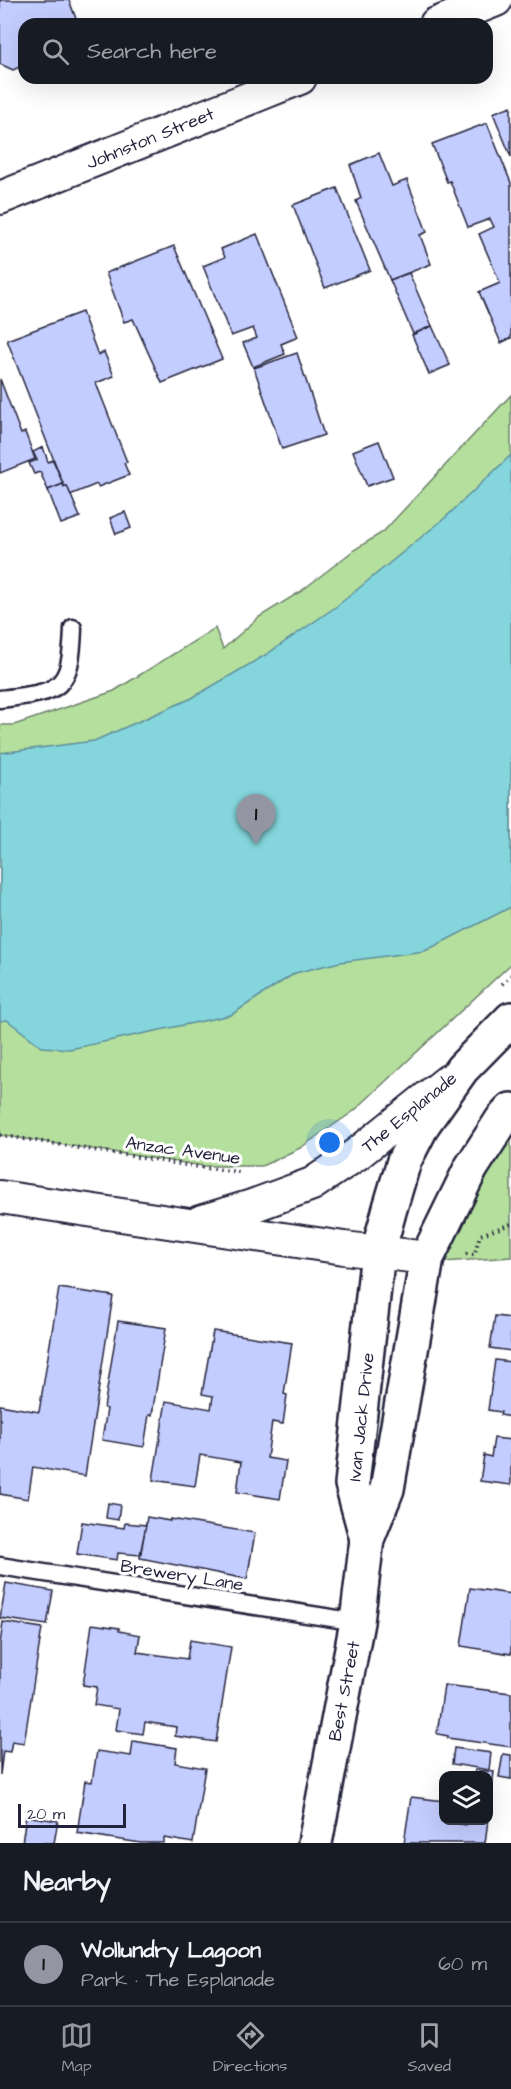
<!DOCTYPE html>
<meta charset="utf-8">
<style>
body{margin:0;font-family:"Architects Daughter",sans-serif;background:#20242c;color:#f1f3f6}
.controls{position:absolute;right:18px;bottom:18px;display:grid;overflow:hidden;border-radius:12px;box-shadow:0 6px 24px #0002}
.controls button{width:54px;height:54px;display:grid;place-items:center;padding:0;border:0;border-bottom:2px solid #363941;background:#171b24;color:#f1f3f6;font:30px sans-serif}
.scale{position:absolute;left:18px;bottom:15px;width:108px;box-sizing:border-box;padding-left:6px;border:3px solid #22223b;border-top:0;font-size:16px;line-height:21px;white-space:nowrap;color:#22223b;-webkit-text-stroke:4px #fff;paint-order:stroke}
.you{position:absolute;left:330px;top:1143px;width:21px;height:21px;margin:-15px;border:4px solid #fff;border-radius:50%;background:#1a73e8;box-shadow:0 0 0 9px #1a73e833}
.badge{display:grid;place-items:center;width:39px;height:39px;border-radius:50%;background:#9495a2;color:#111;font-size:20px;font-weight:700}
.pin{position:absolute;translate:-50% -50px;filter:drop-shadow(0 2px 3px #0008)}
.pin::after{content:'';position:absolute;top:32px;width:21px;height:18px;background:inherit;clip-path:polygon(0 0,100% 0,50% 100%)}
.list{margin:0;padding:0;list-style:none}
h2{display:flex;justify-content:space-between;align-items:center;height:78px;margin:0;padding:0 24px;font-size:26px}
h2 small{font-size:20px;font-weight:400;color:#9ea1a6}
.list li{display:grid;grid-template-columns:39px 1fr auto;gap:18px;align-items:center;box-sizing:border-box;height:84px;padding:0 24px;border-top:2px solid #363941}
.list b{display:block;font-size:22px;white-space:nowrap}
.list p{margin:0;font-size:20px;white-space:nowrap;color:#9ea1a6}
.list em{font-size:20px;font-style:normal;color:#9ea1a6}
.icon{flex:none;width:33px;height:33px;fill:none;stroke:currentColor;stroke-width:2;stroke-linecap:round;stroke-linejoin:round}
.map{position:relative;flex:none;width:511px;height:1843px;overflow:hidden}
.search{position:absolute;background:#171b24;box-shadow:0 6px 24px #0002;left:18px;right:18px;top:18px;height:66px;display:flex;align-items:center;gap:15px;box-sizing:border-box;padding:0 21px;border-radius:18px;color:#9ea1a6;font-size:22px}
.sheet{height:162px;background:#171b24}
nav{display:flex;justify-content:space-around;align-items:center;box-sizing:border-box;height:84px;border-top:2px solid #363941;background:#171b24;font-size:16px;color:#9ea1a6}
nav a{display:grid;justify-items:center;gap:3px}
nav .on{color:#9495a2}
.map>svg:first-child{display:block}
</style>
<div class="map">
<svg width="511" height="1843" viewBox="0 0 511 1843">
<rect width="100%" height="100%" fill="#fff"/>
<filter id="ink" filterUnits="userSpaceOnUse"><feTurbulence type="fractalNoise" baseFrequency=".0167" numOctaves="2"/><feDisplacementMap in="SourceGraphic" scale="12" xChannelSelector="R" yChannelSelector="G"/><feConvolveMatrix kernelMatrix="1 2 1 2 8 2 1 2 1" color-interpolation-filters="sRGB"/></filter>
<g filter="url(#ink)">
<g fill="#b5df9c" stroke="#6c806c" stroke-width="1.5">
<path d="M511,395V964L354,1111L300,1148L262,1166H204L0,1135V725H14L114,691L215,628L223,649L259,617L300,592L354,550L383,532Z"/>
<path d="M511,1118V1257L431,1263Z"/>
</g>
<path fill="#84d6dc" stroke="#5d8e9c" stroke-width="1.5" d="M511,455V907L425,951L340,962L295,973L231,1015L70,1049L42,1047L7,1020L0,1021V753L94,741L192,698L267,654L337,606L446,517Z"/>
<g fill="#c4cdff" stroke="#22223b" stroke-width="1.5">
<path d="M0,0H69L78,24H24V65L13,70L0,64Z"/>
<path d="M511,106V157L493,113Z"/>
<path d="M487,123L511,183V338L501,343L479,292L500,283L479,234L494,227L490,219L468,227L450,181L447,182L432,144Z"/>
<path d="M379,153L392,186L407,180L427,232L420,235L431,264L390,280L356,201L361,198L350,165Z"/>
<path d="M337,188L370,270L325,288L293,205Z"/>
<path d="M257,234L298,337L281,344L285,354L253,367L243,343L257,338L253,328L231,336L203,266L225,257L221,249Z"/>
<path d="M174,246L222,359L162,383L133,319L124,322L106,273Z"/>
<path d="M409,273L432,326L413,334L390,280Z"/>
<path d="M82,312L98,355L104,352L114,376L96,383L127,462L124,463L129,475L98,487L97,484L70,495L67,486H64L7,340Z"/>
<path d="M432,326L450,365L429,374L412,335Z"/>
<path d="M297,353L324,435L282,449L254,368Z"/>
<path d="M0,379L21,434L25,432L35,459L0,473Z"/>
<path d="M379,441L393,477L367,486L353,451Z"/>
<path d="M43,447L48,462L53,460L63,484L48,490L40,472L34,474L29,463L37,460L33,452Z"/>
<path d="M63,484L64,487L67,486L80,517L61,524L48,490Z"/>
<path d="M125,512L131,528L116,534L110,518Z"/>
<path d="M59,1288L113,1296L85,1476L33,1467L28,1499L0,1494V1405L39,1412Z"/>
<path d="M495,1316L511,1318V1351L490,1348Z"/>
<path d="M118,1321L166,1328L152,1415H149L144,1447L102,1440L107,1409L104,1408Z"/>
<path d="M213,1331L292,1343L284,1394L287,1395L283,1424L272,1422L267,1458L286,1461L280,1499L237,1492L241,1462L200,1455L195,1486L153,1480L166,1401L211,1409L213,1396L202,1394Z"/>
<path d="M495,1360L511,1362V1417L500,1415L501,1412L488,1410Z"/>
<path d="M494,1438L511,1440V1485L480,1481L484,1455L491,1457Z"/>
<path d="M108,1503L120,1505L118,1520L106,1518Z"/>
<path d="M147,1517L170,1521V1519L255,1533L247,1579L140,1558Z"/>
<path d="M82,1522L124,1528L125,1523L146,1525L140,1555L118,1553L117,1560L77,1554Z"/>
<path d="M6,1583L53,1591L47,1625L0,1618Z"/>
<path d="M470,1588L511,1594V1654L461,1646Z"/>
<path d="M3,1622L42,1628L24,1743L12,1741L10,1752L3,1751L0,1775V1644Z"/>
<path d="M92,1624L119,1628V1631L140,1635L137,1652L187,1659L190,1640L231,1647L216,1742L175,1736L176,1727L145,1722L143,1734L116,1730L119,1709L94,1705L97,1687L83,1685Z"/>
<path d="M444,1685L511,1693V1747L448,1738V1736L437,1734Z"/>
<path d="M133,1741L177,1748L175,1763L205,1768L193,1843L164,1838V1843H141L77,1833L85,1781L92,1782L97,1751L131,1756Z"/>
<path d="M454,1748L491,1753L489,1770L452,1764Z"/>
<path d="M503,1754L511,1755V1779L499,1777Z"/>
<path d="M475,1770L494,1772L492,1788L488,1787V1776H474Z"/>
<path d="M411,1797L444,1801L441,1821L466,1825L467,1820H488L485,1843H404Z"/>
<path d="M26,1816L58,1821L54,1843H22Z"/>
</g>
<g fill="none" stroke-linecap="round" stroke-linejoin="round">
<defs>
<g id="lane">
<path d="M0,699C59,692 71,692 73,628"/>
<path d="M0,1566L357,1622"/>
</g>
<g id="street">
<path d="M436,24L496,0"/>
<path d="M0,198L300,78"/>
<path d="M0,1197L344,1248L427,1258"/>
<path d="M200,1222L252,1206L312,1184L357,1154L448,1081"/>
</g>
<g id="secondary">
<path d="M367,1539L352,1484L378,1252L390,1208L404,1161L423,1124L462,1069L511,1019"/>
<path d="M315,1843L357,1622L367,1539L387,1489L427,1258L471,1168L502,1120L511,1110"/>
</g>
</defs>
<use href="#lane" stroke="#22223b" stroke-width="21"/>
<use href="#street" stroke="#22223b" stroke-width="36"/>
<use href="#secondary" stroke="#22223b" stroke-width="38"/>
<g stroke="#22223b" stroke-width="4" stroke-dasharray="1.5 4.5" stroke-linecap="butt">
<path d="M502,984L511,975"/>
<path d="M0,1135L198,1167L239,1172"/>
<path d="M466,1254L474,1255L480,1235L511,1224"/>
</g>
<use href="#lane" stroke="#fff" stroke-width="16"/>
<use href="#street" stroke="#fff" stroke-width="32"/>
<use href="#secondary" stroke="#fff" stroke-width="33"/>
</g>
</g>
<g text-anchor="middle" stroke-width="6" stroke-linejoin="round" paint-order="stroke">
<g font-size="18" fill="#22223b" stroke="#fff">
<text transform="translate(150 138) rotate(-22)" y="6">Johnston Street</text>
<text transform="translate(409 1112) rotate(-39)" y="6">The Esplanade</text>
<text transform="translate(183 1150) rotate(8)" y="6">Anzac Avenue</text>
<text transform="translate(361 1417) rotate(-84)" y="6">Ivan Jack Drive</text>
<text transform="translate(182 1575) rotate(9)" y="6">Brewery Lane</text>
<text transform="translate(344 1691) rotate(-79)" y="6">Best Street</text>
</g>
</g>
</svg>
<div class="controls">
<button><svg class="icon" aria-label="layers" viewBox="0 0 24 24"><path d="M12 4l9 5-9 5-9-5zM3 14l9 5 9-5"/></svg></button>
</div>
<div class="scale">20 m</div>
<div class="you"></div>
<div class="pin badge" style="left:256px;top:844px">1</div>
<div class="search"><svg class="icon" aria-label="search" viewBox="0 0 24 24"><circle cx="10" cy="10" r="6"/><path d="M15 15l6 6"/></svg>Search here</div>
</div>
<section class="sheet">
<h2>Nearby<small></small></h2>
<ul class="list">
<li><span class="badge">1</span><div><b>Wollundry Lagoon</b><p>Park · The Esplanade</p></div><em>60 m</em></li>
</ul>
</section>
<nav>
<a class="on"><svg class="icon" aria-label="map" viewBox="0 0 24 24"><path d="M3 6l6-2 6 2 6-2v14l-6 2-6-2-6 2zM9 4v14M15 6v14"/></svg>Map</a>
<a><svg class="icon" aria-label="directions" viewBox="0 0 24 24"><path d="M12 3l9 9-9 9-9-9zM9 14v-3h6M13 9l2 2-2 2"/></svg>Directions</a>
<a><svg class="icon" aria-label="saved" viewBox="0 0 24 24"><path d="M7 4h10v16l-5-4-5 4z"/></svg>Saved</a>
</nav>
